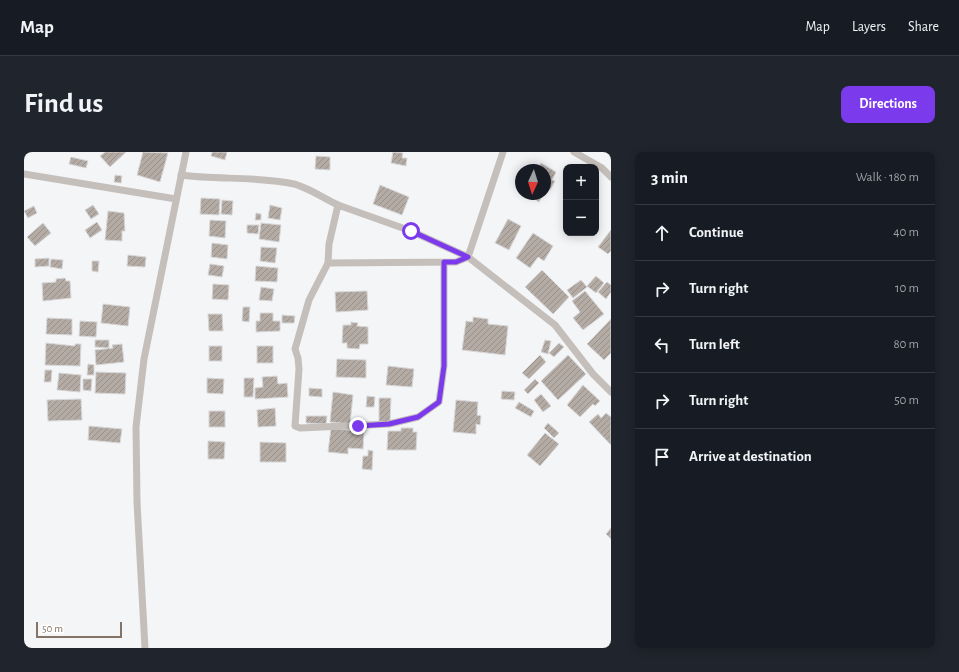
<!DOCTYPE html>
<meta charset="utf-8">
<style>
body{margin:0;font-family:"Alegreya Sans",sans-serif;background:#20242c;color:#f1f3f6}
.controls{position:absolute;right:12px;top:12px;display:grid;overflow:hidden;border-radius:8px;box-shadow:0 2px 10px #0003}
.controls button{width:36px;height:36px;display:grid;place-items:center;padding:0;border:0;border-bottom:1px solid #363941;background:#171b24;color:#f1f3f6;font:20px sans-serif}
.compass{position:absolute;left:491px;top:12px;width:36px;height:36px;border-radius:50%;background:#171b24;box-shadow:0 2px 10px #0003;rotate:184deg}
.scale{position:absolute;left:12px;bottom:10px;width:86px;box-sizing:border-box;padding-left:4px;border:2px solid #857366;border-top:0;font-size:11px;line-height:14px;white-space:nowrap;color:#857366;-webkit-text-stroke:3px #fff;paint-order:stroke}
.stop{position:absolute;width:12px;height:12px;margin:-9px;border:3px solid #7c3aed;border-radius:50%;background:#fff}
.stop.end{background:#7c3aed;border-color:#fff;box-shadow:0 1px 4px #0008}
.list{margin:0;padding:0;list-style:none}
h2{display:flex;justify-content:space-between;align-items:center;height:52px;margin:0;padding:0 16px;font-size:17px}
h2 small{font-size:13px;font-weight:400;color:#9ea1a6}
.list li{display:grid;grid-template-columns:26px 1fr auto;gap:12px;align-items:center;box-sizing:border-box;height:56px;padding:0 16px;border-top:1px solid #363941}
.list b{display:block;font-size:15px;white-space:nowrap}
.list em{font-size:13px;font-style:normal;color:#9ea1a6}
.icon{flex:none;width:22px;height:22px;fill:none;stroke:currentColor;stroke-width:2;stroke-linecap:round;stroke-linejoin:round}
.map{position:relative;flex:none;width:587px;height:496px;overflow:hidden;border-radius:8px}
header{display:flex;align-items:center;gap:24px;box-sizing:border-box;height:56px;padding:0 20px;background:#171b24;border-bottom:1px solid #363941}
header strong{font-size:19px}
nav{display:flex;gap:22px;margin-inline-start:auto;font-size:14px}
.intro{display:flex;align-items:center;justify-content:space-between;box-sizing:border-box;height:96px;padding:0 24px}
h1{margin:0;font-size:28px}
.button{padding:10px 18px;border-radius:8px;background:#7c3aed;color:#fff;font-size:14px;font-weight:700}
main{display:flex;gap:24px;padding:0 24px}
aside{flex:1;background:#171b24;border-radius:8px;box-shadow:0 2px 10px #0003}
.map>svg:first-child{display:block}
</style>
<header>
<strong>Map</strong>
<nav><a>Map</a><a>Layers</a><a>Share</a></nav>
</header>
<div class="intro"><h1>Find us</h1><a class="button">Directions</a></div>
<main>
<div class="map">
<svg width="587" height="496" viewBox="0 0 587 496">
<defs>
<pattern id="building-hatch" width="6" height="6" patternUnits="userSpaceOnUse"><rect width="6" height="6" fill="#b4aba5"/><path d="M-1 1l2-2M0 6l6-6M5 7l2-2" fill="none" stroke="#98908a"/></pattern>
</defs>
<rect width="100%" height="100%" fill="#f4f5f7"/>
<g fill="url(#building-hatch)" stroke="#d7d7d9">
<path d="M81,0H102L86,15L76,4Z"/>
<path d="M119,0L144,1L136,30L113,23Z"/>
<path d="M188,0H203L201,8L187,4Z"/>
<path d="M369,0L379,1L378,6H383L382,14L367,11Z"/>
<path d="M292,4L306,5V18L291,17Z"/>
<path d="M47,5L64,9L62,16L45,12Z"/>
<path d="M517,11L532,20L528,28L531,29L526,38L523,36L521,39V18H513Z"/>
<path d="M91,23L98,24L97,31L90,30Z"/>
<path d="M356,33L385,45L378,63L349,52Z"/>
<path d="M502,42H519L515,50Z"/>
<path d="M177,46L196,47L195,63L176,62Z"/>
<path d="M198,48L209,49L208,63L197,62Z"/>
<path d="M69,53L75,62L67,67L61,58Z"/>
<path d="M246,53L258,56L256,68L244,66Z"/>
<path d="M10,54L13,61L4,66L0,59Z"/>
<path d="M84,59L100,61L101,79H98V89L81,88Z"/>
<path d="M232,61L237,62V68H231Z"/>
<path d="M484,67L497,74L485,98L471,91Z"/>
<path d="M186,68L202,69L201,86L185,84Z"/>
<path d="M73,70L78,78L66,86L61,78Z"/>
<path d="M19,71L27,81L11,94L3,85Z"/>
<path d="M237,71L257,73L255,90L235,87Z"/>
<path d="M223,73H235L234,82L223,81Z"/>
<path d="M587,78V99L584,102L574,95Z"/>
<path d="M509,81L529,94L520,109L514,105L506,116L492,106Z"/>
<path d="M188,91L204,93L203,107L187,105Z"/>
<path d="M237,95L253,96L251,111L236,109Z"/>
<path d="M104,103L122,105L121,115L103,114Z"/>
<path d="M25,106V114L11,115V107Z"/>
<path d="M27,107L39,108L38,117L26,115Z"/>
<path d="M68,109H75L74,120L68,119Z"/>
<path d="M186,112L200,114L198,125L184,123Z"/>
<path d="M232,114L254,116L253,130L231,129Z"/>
<path d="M518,118L545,145L529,162L501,135Z"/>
<path d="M572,124L580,131L572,141L563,134Z"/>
<path d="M41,126L42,129H46L47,146L19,149L18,131L32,130V127Z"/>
<path d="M557,128L563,135L549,146L543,138Z"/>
<path d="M583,130L587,133V140L582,147L574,140Z"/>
<path d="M189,132L205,133L204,148L188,147Z"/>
<path d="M237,135L250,137L248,149L235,148Z"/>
<path d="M343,139L344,158L312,160L311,140Z"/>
<path d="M561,139L580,162L559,178L549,166L556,160L548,149Z"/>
<path d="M79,152L106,155L104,174L77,171Z"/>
<path d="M219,155H226L225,170L218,169Z"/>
<path d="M236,161H249V169H256V179L232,180V169H236Z"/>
<path d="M184,162H198L199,179H185Z"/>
<path d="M258,163L271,164L270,171H258Z"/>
<path d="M449,165L464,167V172L484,174L481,203L438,198L442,169L449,170Z"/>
<path d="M23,166L48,167V183L22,182Z"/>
<path d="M587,167V201L580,208L563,192Z"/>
<path d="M56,169L73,170L72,185L55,184Z"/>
<path d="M327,170L334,171L333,174L344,175V192H336L335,197L323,196V191H318L319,173H327Z"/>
<path d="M71,188H85V196L71,195Z"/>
<path d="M521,188L527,189L524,202L517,200Z"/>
<path d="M22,191L51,194V192H57L56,214L21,213Z"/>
<path d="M535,191L540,195L530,205L525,201Z"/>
<path d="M98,192L100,210L72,213L71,198L89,196L88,193Z"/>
<rect x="185" y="194" width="13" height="15"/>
<rect x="233" y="194" width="16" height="17"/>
<path d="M516,203L522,210L505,227L498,221Z"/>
<path d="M544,203L562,222L534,248L517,229Z"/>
<path d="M313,207L342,208V226L312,225Z"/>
<path d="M64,212L70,213V223H63Z"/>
<path d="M364,214L390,217L388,235L362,233Z"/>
<path d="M21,218H28L27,230H20Z"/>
<path d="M72,220L102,221L101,242L71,241Z"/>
<path d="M35,221L57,223L56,240L33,238Z"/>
<path d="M253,224L254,232L263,231L264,245L231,247V236L239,235L238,225Z"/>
<path d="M183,226L200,227L199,242L183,241Z"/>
<path d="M220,226H230L229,245H220Z"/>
<path d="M59,227H68L67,239L59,238Z"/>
<path d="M511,227L515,231L504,242L500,238Z"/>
<path d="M559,233L576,249L571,254L569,252L556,265L543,253Z"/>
<path d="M285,236L298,237V245L285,244Z"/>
<path d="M478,239L491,240L490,248L477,247Z"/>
<path d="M309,240L329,243L326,272L306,270Z"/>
<path d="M517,242L527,254L519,260L510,248Z"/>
<path d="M343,244L351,245L350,255H342Z"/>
<path d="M355,246H367L366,270H355Z"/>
<path d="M57,247L58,268L24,269L23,248Z"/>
<path d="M432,248L454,250L453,263L457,264L456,273L452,272V282L429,280Z"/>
<path d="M495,250L510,259L507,265L491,256Z"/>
<path d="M251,256L252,274L234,275L233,258Z"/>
<rect x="185" y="259" width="16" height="16"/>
<path d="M582,261L587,265V293L565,270L574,262L577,266Z"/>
<path d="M282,264H303L302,272L282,271Z"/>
<path d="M524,271L535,281L530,286L520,276Z"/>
<path d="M65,274L98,277L96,291L64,288Z"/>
<path d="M307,276L340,280L339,297L324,296V302L304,300Z"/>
<path d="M377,276H389V280H393L392,298H363L364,279H377Z"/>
<path d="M521,281L535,292L516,314L503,303Z"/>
<path d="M184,289L201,290L200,307H184Z"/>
<path d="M236,290L262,291V310H236Z"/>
<path d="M344,298L349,299L348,318L338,317L339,304H344Z"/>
<path d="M587,376V387L582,382Z"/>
</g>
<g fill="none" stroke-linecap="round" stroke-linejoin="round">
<g stroke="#c5bfbb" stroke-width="7">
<path d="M550,0L578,16L587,25"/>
<path d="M0,22L152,47"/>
<path d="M157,23C193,28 234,24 270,32C283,35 301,47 314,53"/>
<path d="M304,111L432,110L444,105L479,0"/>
<path d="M420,111V214L415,250L394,265L365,272L276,276L271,274L275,217L274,206L271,197L285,148L304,111L305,92L314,53L387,79L444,105L531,173L569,222L587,240"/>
<path d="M121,496L113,350L112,275L120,207L162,0"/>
</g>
</g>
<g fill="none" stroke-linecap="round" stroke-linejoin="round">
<path stroke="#7c3aed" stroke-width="5" d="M334,274L365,272L394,265L415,250L420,214V110H432L444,105L387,79"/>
</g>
</svg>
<div class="controls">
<button>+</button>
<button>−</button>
</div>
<svg class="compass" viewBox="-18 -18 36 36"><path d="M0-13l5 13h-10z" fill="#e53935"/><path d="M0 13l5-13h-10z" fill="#9ea1a6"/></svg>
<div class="scale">50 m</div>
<div class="stop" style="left:387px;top:79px"></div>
<div class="stop end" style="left:334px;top:274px"></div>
</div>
<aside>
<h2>3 min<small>Walk · 180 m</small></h2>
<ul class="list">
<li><svg class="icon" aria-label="ahead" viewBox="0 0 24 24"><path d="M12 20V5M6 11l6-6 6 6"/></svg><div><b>Continue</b></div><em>40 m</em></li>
<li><svg class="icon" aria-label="right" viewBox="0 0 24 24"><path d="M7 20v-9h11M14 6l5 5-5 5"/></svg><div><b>Turn right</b></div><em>10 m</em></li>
<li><svg class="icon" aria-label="left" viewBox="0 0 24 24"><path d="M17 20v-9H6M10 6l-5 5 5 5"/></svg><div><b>Turn left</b></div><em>80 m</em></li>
<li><svg class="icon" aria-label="right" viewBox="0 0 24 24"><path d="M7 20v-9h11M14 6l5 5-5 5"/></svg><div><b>Turn right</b></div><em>50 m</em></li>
<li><svg class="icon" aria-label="arrive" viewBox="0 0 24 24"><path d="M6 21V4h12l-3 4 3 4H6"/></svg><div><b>Arrive at destination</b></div></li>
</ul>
</aside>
</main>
